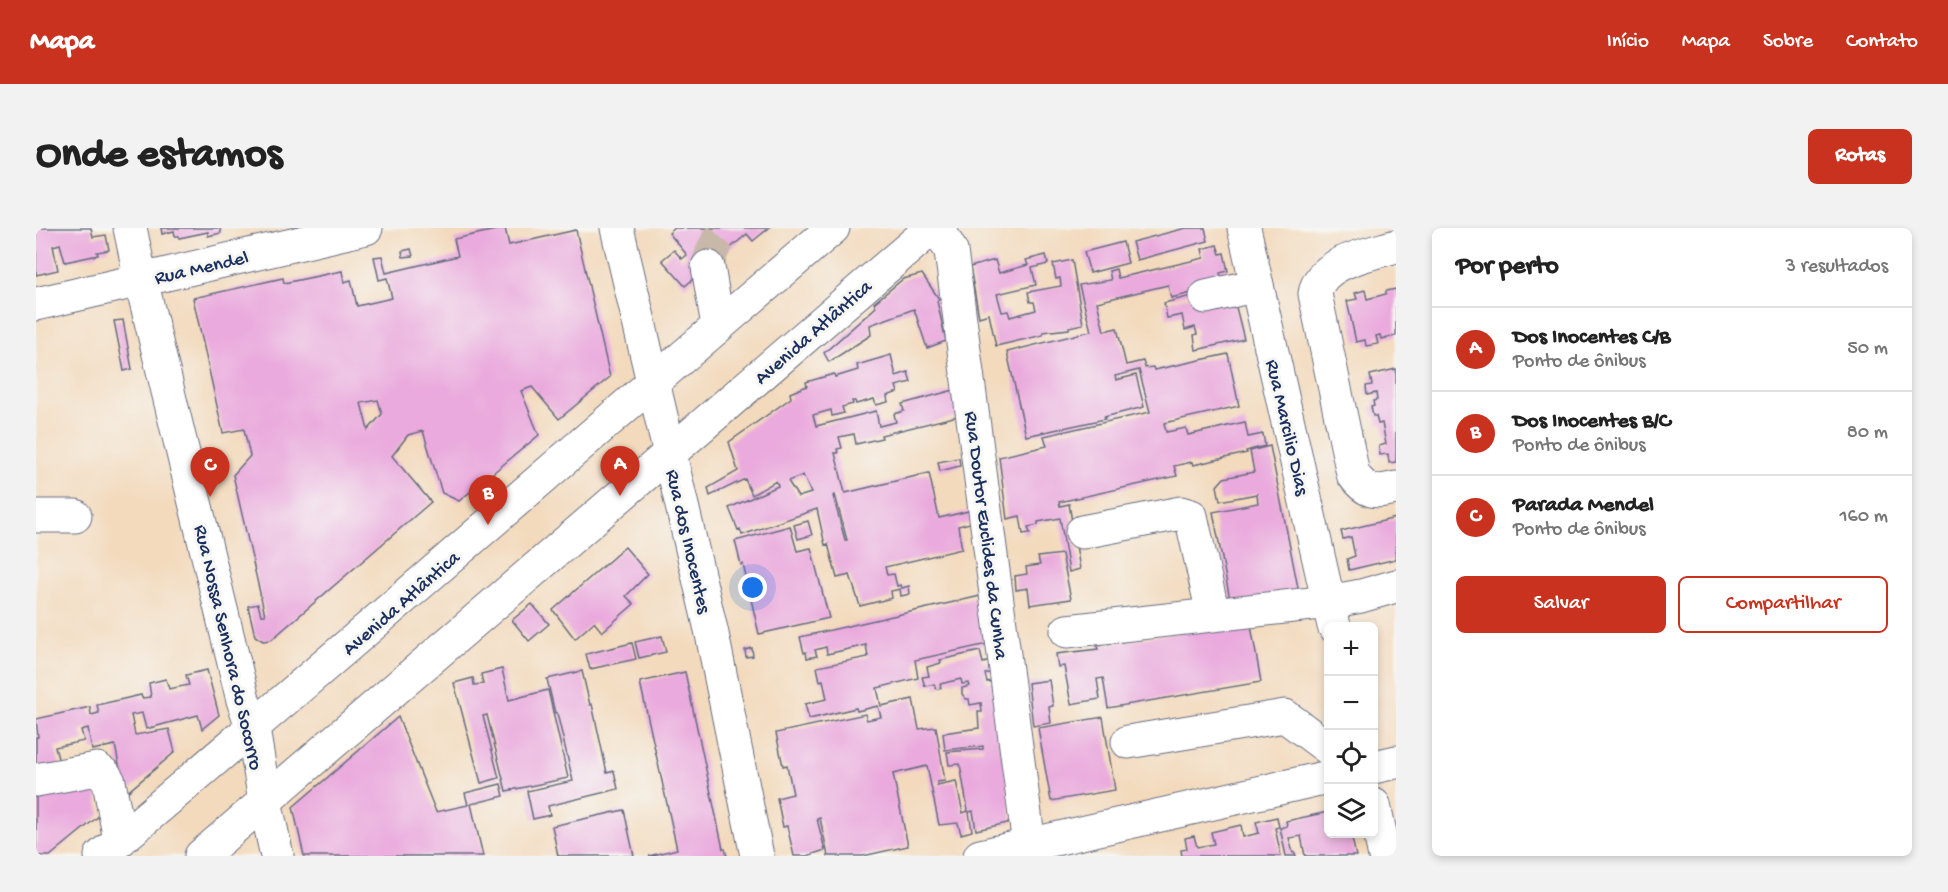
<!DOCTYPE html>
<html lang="pt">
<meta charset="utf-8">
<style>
body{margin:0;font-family:"Gochi Hand",sans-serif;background:#f2f2f2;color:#222}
.controls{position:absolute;right:18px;bottom:18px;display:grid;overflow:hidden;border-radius:9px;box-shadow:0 3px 9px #0003}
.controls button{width:54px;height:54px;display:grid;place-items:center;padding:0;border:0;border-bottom:2px solid #e0e0e0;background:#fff;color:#222;font:30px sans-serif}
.you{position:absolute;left:717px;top:360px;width:21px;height:21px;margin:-15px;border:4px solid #fff;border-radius:50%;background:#1a73e8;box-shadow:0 0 0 9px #1a73e833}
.badge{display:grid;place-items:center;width:39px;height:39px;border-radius:50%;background:#c8321e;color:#fff;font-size:20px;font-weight:700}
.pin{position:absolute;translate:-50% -50px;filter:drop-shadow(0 2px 3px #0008)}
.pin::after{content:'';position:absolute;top:32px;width:21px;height:18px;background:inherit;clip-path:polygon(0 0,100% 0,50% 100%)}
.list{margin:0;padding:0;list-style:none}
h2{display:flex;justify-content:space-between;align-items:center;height:78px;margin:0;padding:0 24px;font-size:26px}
h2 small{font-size:20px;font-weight:400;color:#767676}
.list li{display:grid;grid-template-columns:39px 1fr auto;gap:18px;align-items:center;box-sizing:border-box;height:84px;padding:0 24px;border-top:2px solid #e0e0e0}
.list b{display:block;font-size:22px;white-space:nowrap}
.list p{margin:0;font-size:20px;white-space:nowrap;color:#767676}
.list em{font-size:20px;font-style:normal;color:#767676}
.actions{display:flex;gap:12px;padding:18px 24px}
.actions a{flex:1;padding:14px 0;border:2px solid #c8321e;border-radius:9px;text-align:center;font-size:21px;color:#c8321e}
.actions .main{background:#c8321e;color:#fff}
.icon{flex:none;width:33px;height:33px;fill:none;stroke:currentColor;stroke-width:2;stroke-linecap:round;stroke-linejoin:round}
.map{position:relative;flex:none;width:1360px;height:628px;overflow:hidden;border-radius:9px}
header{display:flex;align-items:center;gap:36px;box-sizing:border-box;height:84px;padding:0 30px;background:#c8321e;color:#fff}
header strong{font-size:28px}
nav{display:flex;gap:33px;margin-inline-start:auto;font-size:21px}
.intro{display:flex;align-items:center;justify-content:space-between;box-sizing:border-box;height:144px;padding:0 36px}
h1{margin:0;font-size:42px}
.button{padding:15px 27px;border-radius:9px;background:#c8321e;color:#fff;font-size:21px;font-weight:700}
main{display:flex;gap:36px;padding:0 36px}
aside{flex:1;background:#fff;border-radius:9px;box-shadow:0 3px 9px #0003}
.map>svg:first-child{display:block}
</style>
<header>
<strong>Mapa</strong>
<nav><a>Início</a><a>Mapa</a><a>Sobre</a><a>Contato</a></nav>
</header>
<div class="intro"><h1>Onde estamos</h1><a class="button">Rotas</a></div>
<main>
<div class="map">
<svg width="1360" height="628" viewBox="0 0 1360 628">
<rect width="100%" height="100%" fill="#f6f6f2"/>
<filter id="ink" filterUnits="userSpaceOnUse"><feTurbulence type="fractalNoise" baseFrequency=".0167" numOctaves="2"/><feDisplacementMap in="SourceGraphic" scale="12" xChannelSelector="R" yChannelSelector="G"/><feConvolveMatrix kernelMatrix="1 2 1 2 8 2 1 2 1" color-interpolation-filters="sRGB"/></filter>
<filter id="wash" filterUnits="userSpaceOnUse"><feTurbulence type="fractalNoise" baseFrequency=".008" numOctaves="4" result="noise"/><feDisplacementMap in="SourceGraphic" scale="24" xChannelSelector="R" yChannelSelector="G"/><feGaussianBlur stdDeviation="1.35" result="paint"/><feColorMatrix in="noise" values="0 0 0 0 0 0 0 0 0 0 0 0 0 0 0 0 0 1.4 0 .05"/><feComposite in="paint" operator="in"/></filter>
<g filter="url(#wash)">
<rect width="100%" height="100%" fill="#f3dabd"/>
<g id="blocks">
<g fill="#eaaadd" fill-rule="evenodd">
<path d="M0,0H55L57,9L70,7L73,22L61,24L62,27L29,34L24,16L17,18L22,42L0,47Z"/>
<path d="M125,0H184L185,5L172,8V4L143,10V8H139L138,3L126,6Z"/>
<path d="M469,0L473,17L540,2L574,149L523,191L496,159L485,163L503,207L423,273L406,265L387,203L372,207L356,228L395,274L235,412L227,413L219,408L212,378L222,376L225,387H229L197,247L214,228L208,201L187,205L157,70L247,50L248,55L306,43L308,54L315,52L321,78L356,70L351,50L343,52L338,29L346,28L350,45L422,28L418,11ZM342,172L346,186L332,202L325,175Z"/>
<path d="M639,0H733L717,13L711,6L649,58L626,32L638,22L646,31L651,27L633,5Z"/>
<path d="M1150,0H1169L1172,13L1101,32L1096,14Z"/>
<path d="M1087,14L1092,35L1054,45L1048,24Z"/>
<path d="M1181,17L1184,26L1188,25L1192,43L1184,45L1187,57L1135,70L1132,57L1061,74L1068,103L1081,100L1090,137L1107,133L1109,140L1117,139L1118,142L1192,126L1203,178L1128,195L1130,204L1150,200L1152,207L1209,194L1212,209L1227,206L1229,218L1210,223L1211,225L1157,237L1156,234L1138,238L1141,248L1023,274L1024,278L1033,276L1044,341L1033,344L1024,290L1002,294V297L992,299L994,305L987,306L984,288L971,291L963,229L1011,218L1008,208L1114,184L1103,142L1079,148L1080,152L1100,147L1108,179L1068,189L1069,191L990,208L971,124L1055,103L1043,57L1075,52L1073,43L1080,41L1082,50L1168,30L1166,21Z"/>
<path d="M375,21L377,28L367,29L366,23Z"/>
<path d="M1010,27L1012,36L996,40L1000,57L961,66L966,84L972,83L974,89L1000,82L998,74H994L992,64L1025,58L1024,50L1020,51L1017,36L1036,32L1047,96L1033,99V101L1007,104V107L960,118L953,86L943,89L934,39L959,32L963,45L992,37L990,32Z"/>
<path d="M886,46L903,71L901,73L910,113L891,120L878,81L834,97L835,107L793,134L788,125L840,79L838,75L867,51Z"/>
<path d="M1360,61V108L1345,111L1344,107L1340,108L1342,116L1330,118L1329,112L1320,114L1311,73L1321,71L1319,65L1329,62L1331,71L1350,66V63Z"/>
<path d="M1163,66L1199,75L1208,111L1160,122L1158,107L1161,106L1159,99L1149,102L1146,87L1131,90L1128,75Z"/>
<path d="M87,92L96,141L88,143L78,93Z"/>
<path d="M855,127L860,148L872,144L875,154L860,158L862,164L851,168L852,174L840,177L838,171L820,176L819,173H816L817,176L806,179L808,185L796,188L795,182L777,187L780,198L840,183L843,198L860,194L858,186L868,183L866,176L918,162L922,188L845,207L846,210L820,216L818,206L803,209L806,220L801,221L802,225H799L809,265L893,245L903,290L937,282L938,294L922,298L926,321L849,339L851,347L858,346L861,358L865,357L866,360L873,358L874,366L865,368L864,361L855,363L856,370L824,378L814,347L801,350L792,316L789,317L781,281L706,307L704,301L702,302L693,280L742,258L740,253L716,267L709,251L674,268L672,260L702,243L693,214L755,170L754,165L771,158L770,154L798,146L799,149L822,142L821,137ZM767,247L775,265L762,269L752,253ZM799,267L811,312H809L799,275L797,268Z"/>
<path d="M1360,141V234L1353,235L1352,226L1344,227L1343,218L1350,216L1346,195L1342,196L1340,188H1337L1335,179L1338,178L1337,173L1341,172L1340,165L1331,167L1330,158L1336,157L1334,147Z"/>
<path d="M1234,218L1264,370L1196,382L1177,284L1222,275L1221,266L1184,273L1181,258L1188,250L1218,244L1214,223Z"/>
<path d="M923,230L924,238L904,243L902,234Z"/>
<path d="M1360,290V331L1313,342L1311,331L1319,328L1315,309L1307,311L1305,303Z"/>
<path d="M772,293L776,307L762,311L758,297Z"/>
<path d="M754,298L761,323L775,320L793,390L723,406L707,336L705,337L699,313Z"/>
<path d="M589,319L612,346L590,368L598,376L566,404L558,394L539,411L517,382Z"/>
<path d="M1026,326L1035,371L994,377L992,360L980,362L979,348L991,346L990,339L1004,337L1002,329Z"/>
<path d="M949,367L956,415L879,432L882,450L841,460L845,478L877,471L883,501L900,499L909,553L901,554V557L920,553L927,585L932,583L924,536L913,537L911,524L947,521V518L909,522L907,505L943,500L942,484H946L945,475L934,477L933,471H930L926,466V460L934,458L933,455L926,456L925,451L904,456L905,460L900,461L898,456L889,458L886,449L893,448L891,439L905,435L904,432L944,423L947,435L958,432L960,443L949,446L951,454L961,452L976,594L940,602L937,583L933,584L936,603L925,606L922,595L903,597L891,538L857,546L872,618L827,628H792L784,590L781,591L789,622L771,628H758L751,598L747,599L741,570L757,566L751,537L747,538L740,505L829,486L831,492L845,489L842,478L821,483L820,480L773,491L769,476L791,471L787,452L784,453L781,439L832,429L830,417L791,426L790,419L779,422L781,428L771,430L770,424L768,425L764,409Z"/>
<path d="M496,376L513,396L493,413L476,392Z"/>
<path d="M1214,392L1225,454L1072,480L1067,450L1061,451L1064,471L1035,476L1028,438L1022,439L1020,426L1062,421L1061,418Z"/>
<path d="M626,408L630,424L603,430L599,414Z"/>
<path d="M596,415L600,431L554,441L550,426Z"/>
<path d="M716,420L717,428L710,429L709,422Z"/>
<path d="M466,441L473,472L512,462L532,550L470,563L451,487L447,488L463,550L445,555L418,455L437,450L438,457L447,456L445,446Z"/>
<path d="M171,442L183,487L166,501L162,487L110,501L106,485L95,487L99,507L133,501L139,524L89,566L79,517L56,522L52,500L45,502L48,513L19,519L25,542L0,537V509H2L0,491L54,479L55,487L63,485L61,477L105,467L106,470L115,469L113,455L130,451L133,461L153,457L150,447Z"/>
<path d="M546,443L554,477L556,476L571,545L578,543L582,561L512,578L514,587L497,591L491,563L537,553L521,485H519L511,451Z"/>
<path d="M649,444L687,621H689L691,628H613L641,621L604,454Z"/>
<path d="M1013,452L1017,478L1013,479L1015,495L997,498L992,455Z"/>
<path d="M362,489L400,584L432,577L429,565L465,556L468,568L435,576L447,628H268L257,579Z"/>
<path d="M1067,489L1079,562L1015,573L1002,500Z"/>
<path d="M58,548L64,587L14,628H0V566Z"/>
<path d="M588,582L598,628H522L516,598Z"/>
<path d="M1292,584V606H1315L1320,628H1269L1265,608L1253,610L1257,625H1259L1260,628H1250L1244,600L1251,598L1250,593Z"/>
<path d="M1241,589L1243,599L1239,600L1245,628H1146L1145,622L1151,621L1149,610L1158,608L1161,619L1178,616L1175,604L1205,597L1207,609L1223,605L1220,594Z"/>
</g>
</g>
</g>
<g filter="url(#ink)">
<use href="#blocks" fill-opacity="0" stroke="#676b7f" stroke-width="1.5"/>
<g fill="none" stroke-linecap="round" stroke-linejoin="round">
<path stroke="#c8b8aa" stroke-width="33" stroke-dasharray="33 16" stroke-linecap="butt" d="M672,39C675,21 680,11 695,0"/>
<defs>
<g id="minor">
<path d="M94,0L105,52L330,0"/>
<path d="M581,0L676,406L721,628"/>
<path d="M902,0L915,23L993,617"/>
<path d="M1208,0L1298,398"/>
<path d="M1360,18C1334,26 1283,34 1279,66L1317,246C1330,265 1339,265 1360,260"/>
<path d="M672,39L682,98"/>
<path d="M1170,69L1221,57"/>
<path d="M0,288H39"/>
<path d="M1046,304L1145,285L1155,288L1177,386"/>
<path d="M1031,403L1293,374L1325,368L1360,358"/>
<path d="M1092,514L1249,488L1292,520"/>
<path d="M1338,539L1360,534"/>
<path d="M0,552L61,541L69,547L73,554L84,612"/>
<path d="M229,573L241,628"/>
<path d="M1338,577L1349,628"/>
<path d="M944,628L1292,549"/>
</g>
<g id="major">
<path d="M0,76L105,52L207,472L217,501L229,573"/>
<path d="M65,628C311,421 552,209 797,0"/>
<path d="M165,628L896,0"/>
</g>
</defs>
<use href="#minor" stroke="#676b7f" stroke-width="35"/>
<use href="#major" stroke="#676b7f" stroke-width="35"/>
<use href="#minor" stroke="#fff" stroke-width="33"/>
<use href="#major" stroke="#fff" stroke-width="33"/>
</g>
</g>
<g text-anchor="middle" stroke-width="6" stroke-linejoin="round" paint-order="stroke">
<g font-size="20" fill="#1b2f5e" stroke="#f6f6f2">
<text transform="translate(165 38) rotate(-13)" y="7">Rua Mendel</text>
<text transform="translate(776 103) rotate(-41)" y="7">Avenida Atlântica</text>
<text transform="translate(1253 199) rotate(77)" y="7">Rua Marcilio Dias</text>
<text transform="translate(952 307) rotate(83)" y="7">Rua Doutor Euclides da Cunha</text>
<text transform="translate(654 313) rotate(77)" y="7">Rua dos Inocentes</text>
<text transform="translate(364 374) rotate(-41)" y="7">Avenida Atlântica</text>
<text transform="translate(194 419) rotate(77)" y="7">Rua Nossa Senhora do Socorro</text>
</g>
</g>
</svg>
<div class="controls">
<button>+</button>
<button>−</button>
<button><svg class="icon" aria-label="locate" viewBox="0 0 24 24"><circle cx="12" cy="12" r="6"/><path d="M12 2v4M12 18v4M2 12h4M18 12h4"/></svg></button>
<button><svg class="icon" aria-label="layers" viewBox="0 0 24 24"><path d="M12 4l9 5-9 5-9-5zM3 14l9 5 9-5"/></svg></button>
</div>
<div class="you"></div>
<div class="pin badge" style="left:584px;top:268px">A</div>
<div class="pin badge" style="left:452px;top:297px">B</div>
<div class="pin badge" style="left:174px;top:269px">C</div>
</div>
<aside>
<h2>Por perto<small>3 resultados</small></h2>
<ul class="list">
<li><span class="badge">A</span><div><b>Dos Inocentes C/B</b><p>Ponto de ônibus</p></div><em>50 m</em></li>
<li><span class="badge">B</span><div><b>Dos Inocentes B/C</b><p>Ponto de ônibus</p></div><em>80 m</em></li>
<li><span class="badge">C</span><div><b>Parada Mendel</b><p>Ponto de ônibus</p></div><em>160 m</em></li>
</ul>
<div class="actions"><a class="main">Salvar</a><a>Compartilhar</a></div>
</aside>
</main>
